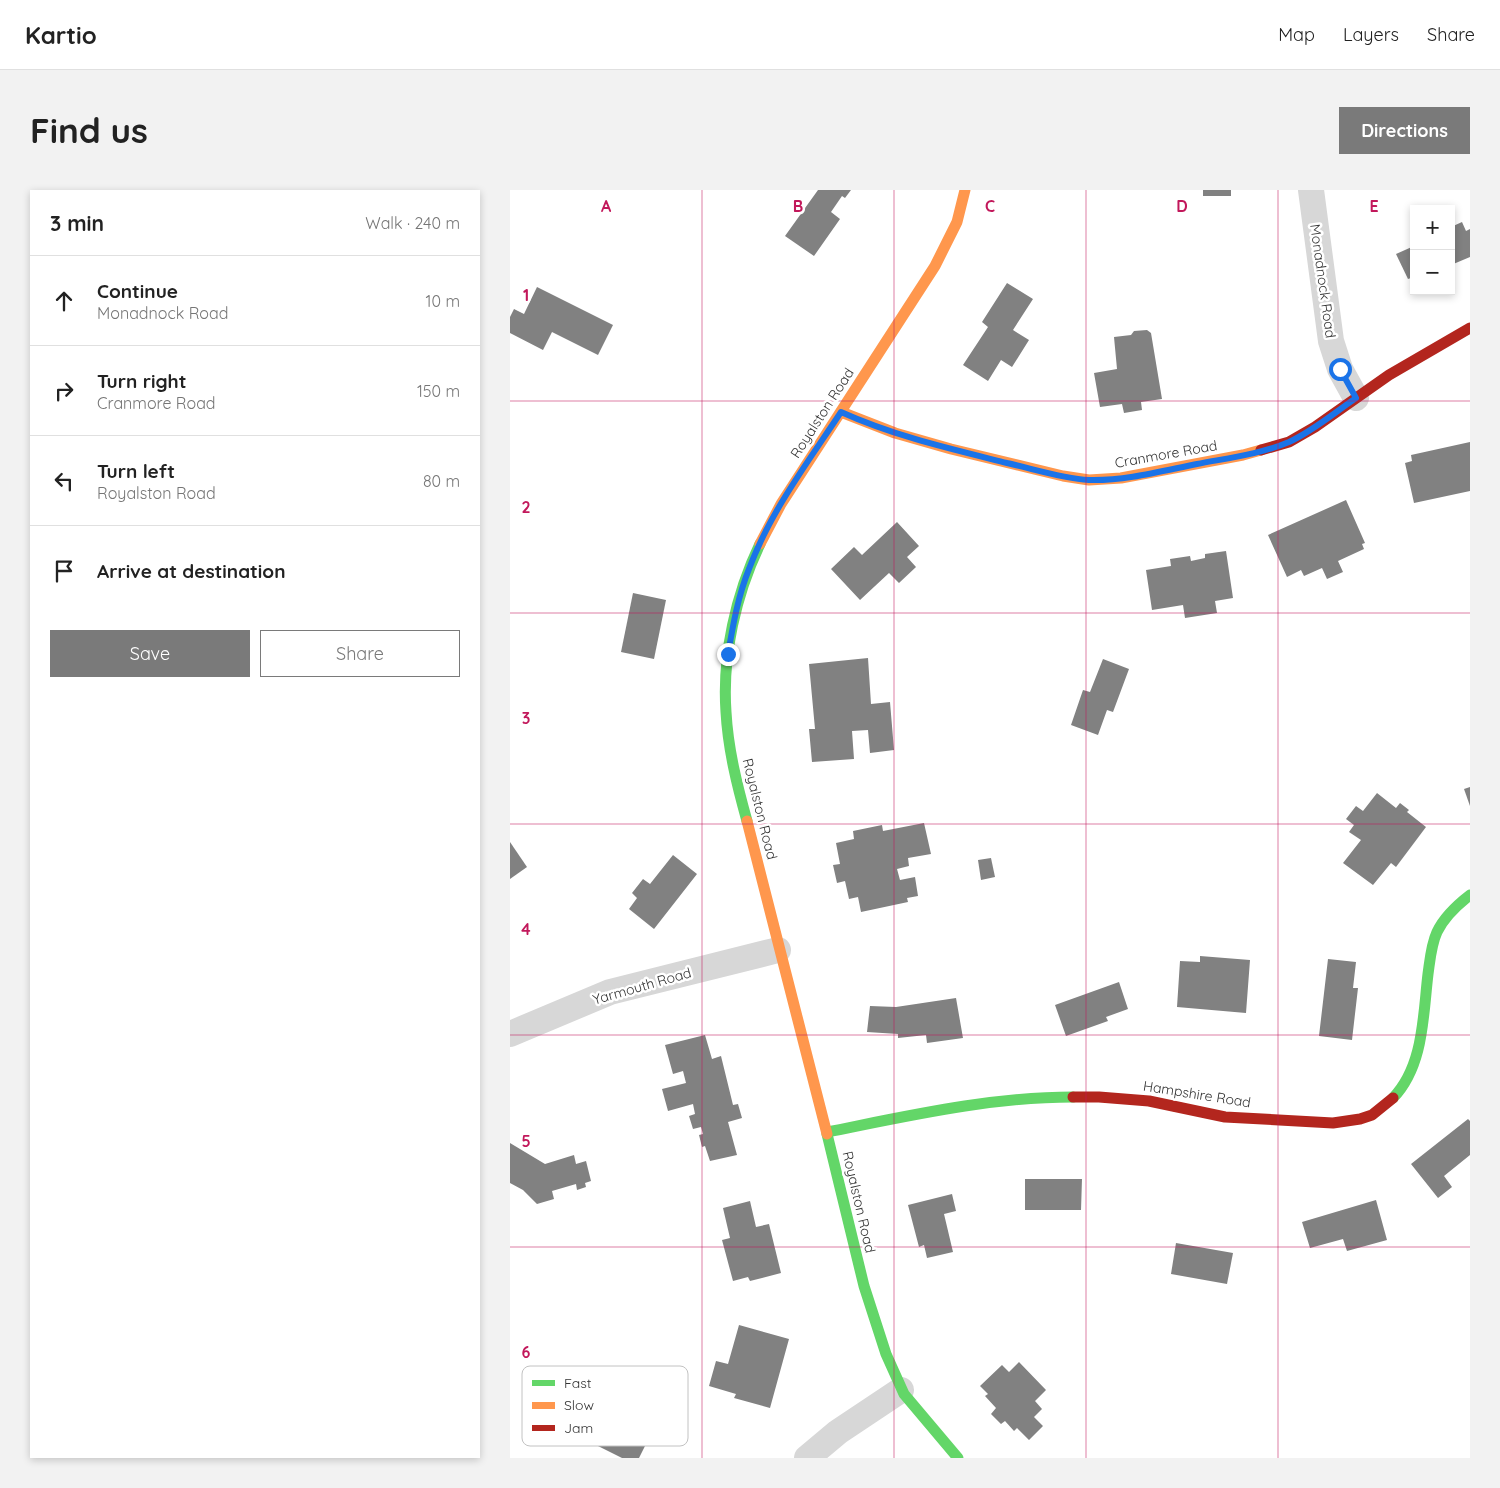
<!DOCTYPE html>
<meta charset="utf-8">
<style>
body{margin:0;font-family:Quicksand,sans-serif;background:#f2f2f2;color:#222}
.controls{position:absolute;right:15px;top:15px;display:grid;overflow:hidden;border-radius:0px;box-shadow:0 2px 8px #0003}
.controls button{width:45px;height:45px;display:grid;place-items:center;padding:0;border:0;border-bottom:1px solid #e0e0e0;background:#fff;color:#222;font:25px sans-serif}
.stop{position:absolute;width:15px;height:15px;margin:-11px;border:4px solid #1a73e8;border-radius:50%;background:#fff}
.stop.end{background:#1a73e8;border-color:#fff;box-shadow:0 1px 5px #0008}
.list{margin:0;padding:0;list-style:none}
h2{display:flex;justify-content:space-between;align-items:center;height:65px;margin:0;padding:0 20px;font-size:21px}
h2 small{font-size:16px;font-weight:400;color:#767676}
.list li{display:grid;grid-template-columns:32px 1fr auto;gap:15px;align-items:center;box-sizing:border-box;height:90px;padding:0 20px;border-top:1px solid #e0e0e0}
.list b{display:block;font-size:19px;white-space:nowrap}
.list p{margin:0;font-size:16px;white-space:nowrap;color:#767676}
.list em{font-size:16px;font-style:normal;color:#767676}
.actions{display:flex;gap:10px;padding:15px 20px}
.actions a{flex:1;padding:11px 0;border:1px solid #7a7a7a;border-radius:0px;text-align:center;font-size:18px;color:#7a7a7a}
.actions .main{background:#7a7a7a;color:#fff}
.icon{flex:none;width:28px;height:28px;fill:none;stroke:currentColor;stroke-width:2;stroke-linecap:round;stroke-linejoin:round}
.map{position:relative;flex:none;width:960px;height:1268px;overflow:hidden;border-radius:0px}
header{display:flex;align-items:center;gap:30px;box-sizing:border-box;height:70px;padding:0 25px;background:#fff;border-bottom:1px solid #e0e0e0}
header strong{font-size:24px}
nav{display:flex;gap:28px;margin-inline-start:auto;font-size:18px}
.intro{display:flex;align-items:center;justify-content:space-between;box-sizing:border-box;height:120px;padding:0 30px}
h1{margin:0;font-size:35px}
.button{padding:12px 22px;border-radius:0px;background:#7a7a7a;color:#fff;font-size:18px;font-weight:700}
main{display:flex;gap:30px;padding:0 30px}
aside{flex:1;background:#fff;border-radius:0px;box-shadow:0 2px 8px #0003}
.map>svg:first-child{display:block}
</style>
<header>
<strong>Kartio</strong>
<nav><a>Map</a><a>Layers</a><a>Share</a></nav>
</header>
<div class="intro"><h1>Find us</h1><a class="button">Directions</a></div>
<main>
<aside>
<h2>3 min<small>Walk · 240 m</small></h2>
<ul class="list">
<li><svg class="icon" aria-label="ahead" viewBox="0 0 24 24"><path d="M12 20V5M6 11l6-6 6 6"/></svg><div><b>Continue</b><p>Monadnock Road</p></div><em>10 m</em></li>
<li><svg class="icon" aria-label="right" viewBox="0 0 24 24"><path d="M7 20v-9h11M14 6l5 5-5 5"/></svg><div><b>Turn right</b><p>Cranmore Road</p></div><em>150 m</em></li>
<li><svg class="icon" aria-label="left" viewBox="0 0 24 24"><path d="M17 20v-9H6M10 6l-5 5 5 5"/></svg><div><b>Turn left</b><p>Royalston Road</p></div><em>80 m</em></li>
<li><svg class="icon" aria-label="arrive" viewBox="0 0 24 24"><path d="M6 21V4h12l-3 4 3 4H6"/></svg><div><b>Arrive at destination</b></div></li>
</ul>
<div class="actions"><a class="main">Save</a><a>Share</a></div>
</aside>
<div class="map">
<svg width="960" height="1268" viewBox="0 0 960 1268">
<rect width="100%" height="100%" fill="#fff"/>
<g fill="#818181">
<path d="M308,0H341L335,8L332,6L321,22L330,29L304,66L275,46Z"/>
<rect x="693" y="0" width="28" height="6"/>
<path d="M952,32L956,41L960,39V67L941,75V37Z"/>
<path d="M904,56V87L898,89L886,64Z"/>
<path d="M497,93L523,109L503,140L519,150L502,177L491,170L478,191L453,175L478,137L472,132Z"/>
<path d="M27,97L103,135L88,165L42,142L33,160L0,143V127L4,119L14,124Z"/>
<path d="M637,140L641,143L652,209L631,212L632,220L614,223L612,214L590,217L584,183L607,179L604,147L621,145L624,141Z"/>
<path d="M960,252V301L904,313L895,273L902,271L901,265Z"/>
<path d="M836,310L855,353L852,354L854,359L828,371L833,382L817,389L812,378L794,386L791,380L777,387L758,345Z"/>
<path d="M387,332L409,356L397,367L406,377L389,393L379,383L350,410L321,379L344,357L352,365Z"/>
<path d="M716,361L723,408L705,411L707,423L675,428L673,415L642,420L636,380L661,376L660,369L680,366L681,371L695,368V364Z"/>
<path d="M123,403L156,410L144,469L111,462Z"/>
<path d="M358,468L361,514L380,512L384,560L360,563L358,540L342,541L344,569L302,572L299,539H305L299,474Z"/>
<path d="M593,469L619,479L603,522L597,520L588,545L561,535L573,500L580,502Z"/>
<path d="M960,597V616L954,599Z"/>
<path d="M867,603L886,618L890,613L899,620L897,622L916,637L886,677L881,673L863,695L833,673L851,650L839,642L844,635L836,629L846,616L853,621Z"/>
<path d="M414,633L421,664L398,668L399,676L387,679L390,690L405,687L408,706L397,708L398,712L351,722L348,707L339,709L335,691L327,693L323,675L330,674L326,653L344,649L343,641L372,635L373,641Z"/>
<path d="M0,652L17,677L0,689Z"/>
<path d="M163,665L187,684L144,739L119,719L127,708L122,703L133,689L140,694Z"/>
<path d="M481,668L485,687L471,690L468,670Z"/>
<path d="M690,766L740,770L736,823L667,817L670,771L690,772Z"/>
<path d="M818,769L846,772L843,798H848L842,850L809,846Z"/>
<path d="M609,792L618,819L596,827L598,831L556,846L545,815Z"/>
<path d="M446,808L453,848L417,853L416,845L388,848V844L357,842L360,816L386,817Z"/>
<path d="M195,845L202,869L211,866L223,915L228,914L232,928L218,932L227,965L200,971L195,956L192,957L189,945L193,944L191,937L183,939L179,926L185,924L183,914L158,921L152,899L176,893L173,881L163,884L155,855Z"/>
<path d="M958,929L960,931V965L934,986L942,997L928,1008L901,974Z"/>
<path d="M0,953L35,974L64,965L66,974L76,971L81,991L75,993L76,997L67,1000L66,994L42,1001L44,1009L27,1014L13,1000L0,993Z"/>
<path d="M515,989H572L571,1020H515Z"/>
<path d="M442,1004L446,1021L434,1024L443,1062L417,1068L414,1055L409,1057L398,1015Z"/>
<path d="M866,1010L877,1050L837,1061L833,1049L800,1058L792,1032Z"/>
<path d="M240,1011L246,1037L259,1034L271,1083L240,1091L238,1087L223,1091L212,1050L220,1048L213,1018Z"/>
<path d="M666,1053L723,1063L717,1094L661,1084Z"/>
<path d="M229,1135L279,1149L260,1218L224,1208L226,1204L199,1196L206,1171L218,1174Z"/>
<path d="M509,1172L536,1200L525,1211L532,1219L524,1227L533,1236L519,1250L507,1238L504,1241L495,1231L491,1234L481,1224L486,1218L475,1206L478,1204L470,1196L492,1175L499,1182Z"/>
<path d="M120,1190L155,1208L134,1248L138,1250L129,1268H112L70,1247L84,1220L94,1226L100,1212L107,1216Z"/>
</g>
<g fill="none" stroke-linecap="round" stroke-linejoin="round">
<g stroke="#d7d7d7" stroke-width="26">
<path d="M801,0L821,151L830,179L846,208"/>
<path d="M0,844L100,802L268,760"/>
<path d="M297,1268L328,1242L391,1200"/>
</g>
<g stroke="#63d668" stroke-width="11">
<path d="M237,631C227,595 218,559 216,522C212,465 226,404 250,354"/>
<path d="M883,908C914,876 913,825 918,784C920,770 921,755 927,742C934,727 947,715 960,705"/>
<path d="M317,942C398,926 480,907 563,907"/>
<path d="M317,944L354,1096L376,1164L394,1204L448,1268"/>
</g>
<g stroke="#ff974d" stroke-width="11">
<path d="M331,222L385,243L441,259L553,286L579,290L611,288L733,265L751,260"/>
<path d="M250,354L271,314L425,76L447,32L455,0"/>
<path d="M237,631L317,944"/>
</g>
<g stroke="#b3261e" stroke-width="11">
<path d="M751,260L779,252L805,237L879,185L960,138"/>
<path d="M563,907H589L639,911L715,927L823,933L850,929L862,925L883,908"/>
</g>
</g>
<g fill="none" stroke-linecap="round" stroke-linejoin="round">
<path stroke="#1a73e8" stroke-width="6" d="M218,464C223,435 228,406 239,379C260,322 298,272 331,222C384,246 441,259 497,273C524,279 551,288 579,290C615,291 652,281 687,274C718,268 751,264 779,252C803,241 824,223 846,208L830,179"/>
</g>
<path fill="none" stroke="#c2185b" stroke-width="1" stroke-opacity="0.55" d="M192,0V1268M384,0V1268M576,0V1268M768,0V1268M0,211H960M0,423H960M0,634H960M0,845H960M0,1057H960"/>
<g text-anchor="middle" stroke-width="5" stroke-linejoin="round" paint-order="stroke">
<g font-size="14" fill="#333" stroke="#fff">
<text transform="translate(813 91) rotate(82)" y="5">Monadnock Road</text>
<text transform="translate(312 223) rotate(-57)" y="5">Royalston Road</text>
<text transform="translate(656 264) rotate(-10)" y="5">Cranmore Road</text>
<text transform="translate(250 619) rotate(76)" y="5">Royalston Road</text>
<text transform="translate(132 796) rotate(-16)" y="5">Yarmouth Road</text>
<text transform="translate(687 904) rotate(9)" y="5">Hampshire Road</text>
<text transform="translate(349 1012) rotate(77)" y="5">Royalston Road</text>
</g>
</g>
<rect x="12" y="1176" width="166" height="80" rx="8" fill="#fff" stroke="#c2c2c2" stroke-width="1"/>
<rect x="22" y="1190" width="23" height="6" fill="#63d668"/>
<rect x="22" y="1212" width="23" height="7" fill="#ff974d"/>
<rect x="22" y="1235" width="23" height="6" fill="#b3261e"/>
<g font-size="14" fill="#333">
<text x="54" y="1198">Fast</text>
<text x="54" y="1220">Slow</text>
<text x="54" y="1243">Jam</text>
</g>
<g font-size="16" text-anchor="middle" font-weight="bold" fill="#c2185b" stroke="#fff" stroke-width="5" stroke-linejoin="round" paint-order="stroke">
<text x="96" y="22">A</text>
<text x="288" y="22">B</text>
<text x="480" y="22">C</text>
<text x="672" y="22">D</text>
<text x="864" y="22">E</text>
<text x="16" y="111">1</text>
<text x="16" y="323">2</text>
<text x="16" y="534">3</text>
<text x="16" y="745">4</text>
<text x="16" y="957">5</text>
<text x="16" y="1168">6</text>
</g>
</svg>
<div class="controls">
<button>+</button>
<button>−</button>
</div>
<div class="stop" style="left:830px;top:179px"></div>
<div class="stop end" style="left:218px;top:464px"></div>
</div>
</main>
